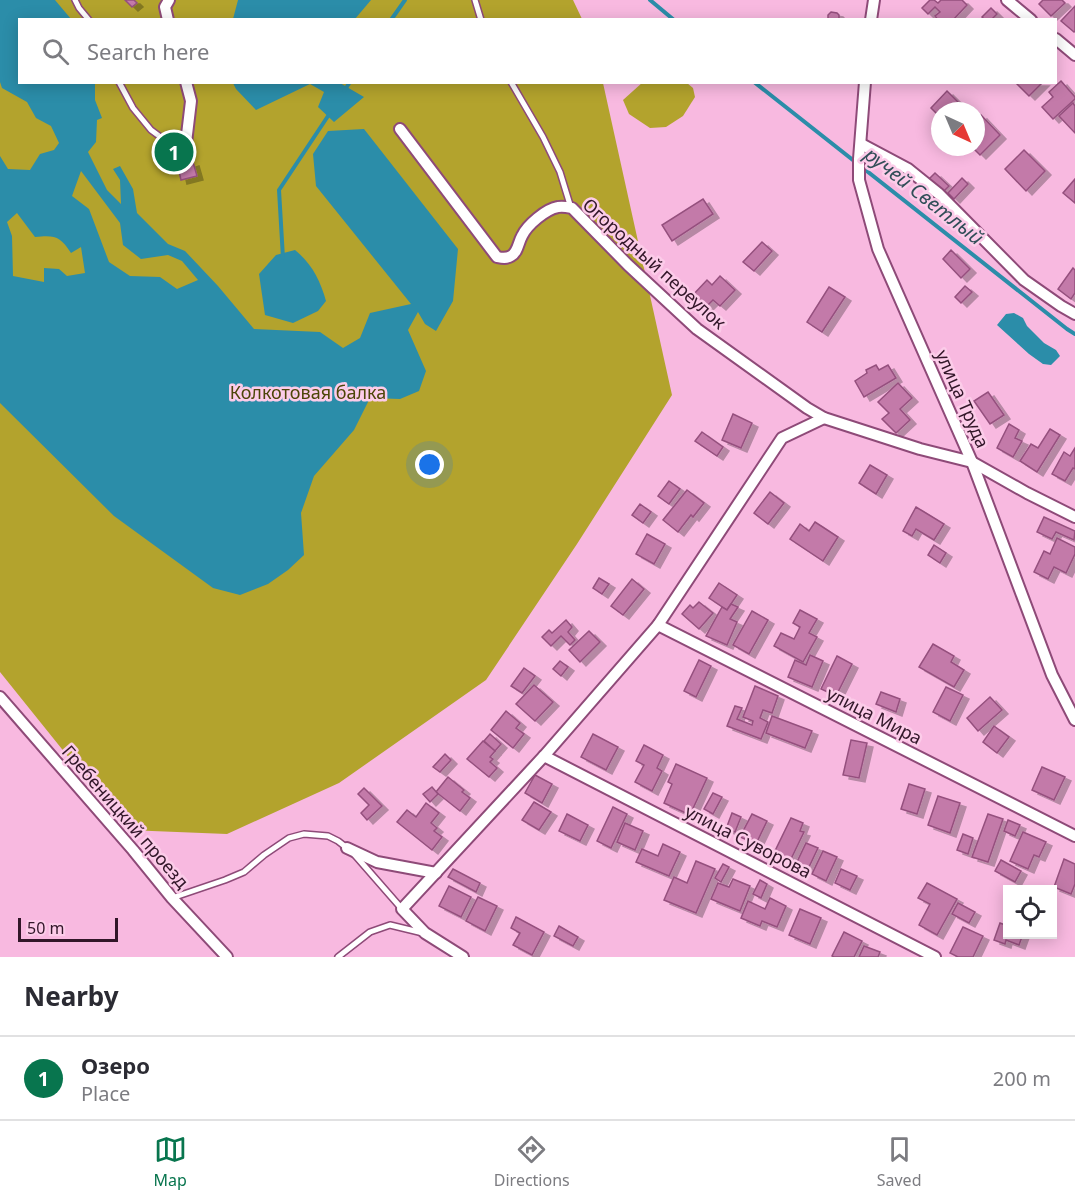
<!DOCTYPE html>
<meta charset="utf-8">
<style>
body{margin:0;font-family:"Noto Sans",sans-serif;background:#f2f2f3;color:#2b2b33}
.controls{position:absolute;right:18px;bottom:18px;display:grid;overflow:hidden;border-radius:0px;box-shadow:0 3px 15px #0003}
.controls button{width:54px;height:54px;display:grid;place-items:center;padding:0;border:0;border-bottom:2px solid #e1e1e2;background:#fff;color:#2b2b33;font:30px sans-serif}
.compass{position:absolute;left:931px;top:102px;width:54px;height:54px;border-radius:50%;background:#fff;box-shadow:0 3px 15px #0003;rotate:136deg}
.scale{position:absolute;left:18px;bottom:15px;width:100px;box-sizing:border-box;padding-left:6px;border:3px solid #321629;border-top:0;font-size:16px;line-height:21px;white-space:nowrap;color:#321629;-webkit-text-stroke:4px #fccce9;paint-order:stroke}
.you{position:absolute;left:430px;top:465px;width:21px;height:21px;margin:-15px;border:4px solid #fff;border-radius:50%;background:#1a73e8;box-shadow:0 0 0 9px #1a73e833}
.badge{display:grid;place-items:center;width:39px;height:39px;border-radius:50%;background:#08754e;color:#fff;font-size:20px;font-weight:700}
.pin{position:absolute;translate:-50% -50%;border:3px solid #fff;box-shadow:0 2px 6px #0006}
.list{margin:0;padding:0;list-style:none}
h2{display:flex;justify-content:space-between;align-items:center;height:78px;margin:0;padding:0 24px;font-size:26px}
h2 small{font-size:20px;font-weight:400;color:#7c7c81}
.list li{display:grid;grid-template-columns:39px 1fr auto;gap:18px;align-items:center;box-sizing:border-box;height:84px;padding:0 24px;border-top:2px solid #e1e1e2}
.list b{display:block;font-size:22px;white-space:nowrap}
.list p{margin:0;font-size:20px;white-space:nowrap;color:#7c7c81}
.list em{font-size:20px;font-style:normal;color:#7c7c81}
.icon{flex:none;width:33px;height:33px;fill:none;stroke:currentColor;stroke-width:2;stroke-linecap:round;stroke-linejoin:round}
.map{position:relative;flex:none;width:1075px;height:957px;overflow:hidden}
.search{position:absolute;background:#fff;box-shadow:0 3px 15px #0003;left:18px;right:18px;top:18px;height:66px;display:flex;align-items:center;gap:15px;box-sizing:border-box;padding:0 21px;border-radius:0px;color:#7c7c81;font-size:22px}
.sheet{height:162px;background:#fff}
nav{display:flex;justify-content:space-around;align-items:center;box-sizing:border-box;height:84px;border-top:2px solid #e1e1e2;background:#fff;font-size:16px;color:#7c7c81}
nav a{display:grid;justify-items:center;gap:3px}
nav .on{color:#08754e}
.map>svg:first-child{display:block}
</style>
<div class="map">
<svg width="1075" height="957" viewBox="0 0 1075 957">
<defs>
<filter id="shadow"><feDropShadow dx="6" dy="4" stdDeviation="0" flood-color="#0004"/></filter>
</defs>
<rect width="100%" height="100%" fill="#f8b9e0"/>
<g fill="#b3a32d">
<path d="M0,0H573L582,19L20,20V82L603,83L672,395L577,544L486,680L339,783L227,834L127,830L0,672Z"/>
<path d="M643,82L687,83L693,88L695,97L683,116L666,127L650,128L629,114L623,100Z"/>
</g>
<g fill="#2b8da9" fill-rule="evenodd">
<path d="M0,0H55L71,19L20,20V82L95,83V100L102,118L97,120L96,142L88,152L107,190L121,204L120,180L113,169L120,166L133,189L137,213L168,244L185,251L218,286L254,329L320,332L343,348L360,338L370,313L411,304L316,186L313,154L328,131L364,129L458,249L453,301L436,331L425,324L418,312L408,330L426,371L419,391L400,399L370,398L354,430L314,476L301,513L304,555L288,570L268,584L240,595L213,588L114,516L0,403V156L8,169L30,170L40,154L54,150L59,143L51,126L36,118L27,102L2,88L0,82ZM81,171L120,223L123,245L141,259L168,255L182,261L198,280L177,289L160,277L130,276L109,262L89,209L72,196ZM17,213L35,237C55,235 60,236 71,253L81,247L85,273L67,276L59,269L44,268V282L13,276L12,236L7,222Z"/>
<path d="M238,0H371L355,19H233Z"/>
<path d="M233,83H340L364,97L334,122L318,107L324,92L310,84L256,110L236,89Z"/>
<path d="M295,250C312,264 320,280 326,301L318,311L293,323L265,315L259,274L276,255Z"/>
<path d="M1014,313L1023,318L1027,326L1044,343L1056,350L1060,356L1051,365L1043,364L1029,354L997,325L1006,314Z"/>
</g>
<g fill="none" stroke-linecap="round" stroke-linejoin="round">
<g stroke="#2b8da9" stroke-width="4">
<path d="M650,0L674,20"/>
<path d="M391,20L405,0"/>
<path d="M754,82L1067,329L1075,334"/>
<path d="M344,91L350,82"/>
<path d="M283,258L279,190L330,113"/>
</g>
</g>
<g fill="#c37aa9" stroke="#95507e" stroke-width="1.5" filter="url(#shadow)">
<path d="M125,0H134L137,3L132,7Z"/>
<path d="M930,0H934L938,3L941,0H962L967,5L953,20H938L935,16L940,12L935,7L928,14L922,8Z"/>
<path d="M1043,0H1062L1065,3L1051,16L1039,4Z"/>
<path d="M1075,6V31L1074,32L1061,21Z"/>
<path d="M991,8L997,14L991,20H985L982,17Z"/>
<path d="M831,12L837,13L839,15V20H828V15Z"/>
<path d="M1061,81L1075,97V99L1053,119L1042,107L1053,97L1049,92Z"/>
<path d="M1015,82H1043L1029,96Z"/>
<path d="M947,91L966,110L965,111H940V117L931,108Z"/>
<path d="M1073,103L1075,106V133L1059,116Z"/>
<path d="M981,115L1000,135L980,155L972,147H976V121Z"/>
<path d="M1024,150L1045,171L1026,191L1005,169Z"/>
<path d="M193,162L197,176L181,180L178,167Z"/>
<path d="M935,173L949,186L943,192L929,179Z"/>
<path d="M962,178L968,184L954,199L948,193Z"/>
<path d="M1075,179V203L1063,193Z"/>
<path d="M703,199L713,214L672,241L662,225Z"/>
<path d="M762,242L772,251L754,271L743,262Z"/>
<path d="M951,250L970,269L961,278L943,259Z"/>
<path d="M1073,268L1075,270V293L1071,299L1058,289Z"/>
<path d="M720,276L735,290L720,306L713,300L705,308L692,296L707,280L712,285Z"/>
<path d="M965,286L972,292L961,303L955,297Z"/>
<path d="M829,287L845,297L822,332L807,322Z"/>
<path d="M876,365L879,370L888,365L896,378L864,397L855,381L867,373L866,370Z"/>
<path d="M898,383L912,398L900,409L910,420L896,433L882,419L889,413L878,402Z"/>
<path d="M988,392L1004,415L990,424L974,401Z"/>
<path d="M733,414L752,423L741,448L722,440Z"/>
<path d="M1009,424L1019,430L1015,438L1022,441L1013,457L997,448Z"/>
<path d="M1050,429L1060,435L1037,472L1020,461L1031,444L1038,448Z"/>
<path d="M702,432L723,447L717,456L695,441Z"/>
<path d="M1075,448V469L1073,468L1065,481L1052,474L1064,452L1070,456Z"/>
<path d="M870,465L887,475L876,494L859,483Z"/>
<path d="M669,481L680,489L669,504L658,496Z"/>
<path d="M687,490L704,503L693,517L691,515L678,532L663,520Z"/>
<path d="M770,492L784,503L768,524L754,513Z"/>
<path d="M640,504L651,512L643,523L632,515Z"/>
<path d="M916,507L944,524L934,540L916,529L912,536L903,531Z"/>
<path d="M1044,517L1075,531L1074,540L1056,532L1052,539L1037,532Z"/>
<path d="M815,522L838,537L823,561L790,539L800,524L809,531Z"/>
<path d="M647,534L665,544L654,564L636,554Z"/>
<path d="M1057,538L1075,547V554L1066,573L1054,567L1048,579L1034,572L1044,551L1050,554Z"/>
<path d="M934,545L946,553L940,563L928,555Z"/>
<path d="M599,578L609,584L602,594L593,588Z"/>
<path d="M632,579L644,589L623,615L611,606Z"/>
<path d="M719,583L737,595L727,610L709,598Z"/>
<path d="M699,602L713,613L699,629L682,614L690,605L693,608Z"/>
<path d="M731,604L738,607L730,619L737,622L727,645L706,636L722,607L727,610Z"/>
<path d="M800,610L817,619L809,633L817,637L803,662L774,646L781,633L794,639L800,627L793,623Z"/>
<path d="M752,611L768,620L749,654L733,645Z"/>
<path d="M566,620L572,627L568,632L575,640L570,645L561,636L551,646L542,637L549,630L552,633Z"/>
<path d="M589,631L600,642L580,662L569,650Z"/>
<path d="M933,644L954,656L951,662L964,670L954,687L919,667Z"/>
<path d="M810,655L823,661L812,687L788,677L795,660L806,665Z"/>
<path d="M837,656L852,664L836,696L821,689Z"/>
<path d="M699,660L711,666L696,697L684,691Z"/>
<path d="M560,661L568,667L561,676L553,669Z"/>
<path d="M524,668L535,676L522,693L511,686Z"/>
<path d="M534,685L553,702L535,721L516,704Z"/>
<path d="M755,686L778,696L772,713L763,710L760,718L768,722L761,739L727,726L735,706L742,708L737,719L752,725L753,721L743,717Z"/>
<path d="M946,687L963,695L950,721L933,712Z"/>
<path d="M881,692L900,699L896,712L876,704Z"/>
<path d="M990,697L1002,710L978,731L967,718Z"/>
<path d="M506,711L520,723L516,728L524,734L513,748L491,730Z"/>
<path d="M772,716L812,731L805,748L766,733Z"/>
<path d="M994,726L1009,737L997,753L983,742Z"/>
<path d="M490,734L501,744L495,751L484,741Z"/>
<path d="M593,734L618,747L606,770L581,757Z"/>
<path d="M851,740L867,743L859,778L843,775Z"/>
<path d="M483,741L495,751L490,757L493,759L490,762L497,768L489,777L467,759Z"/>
<path d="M644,745L663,755L657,768L662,771L652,791L635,782L644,765L636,761Z"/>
<path d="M445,754L451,760L440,772L433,767Z"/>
<path d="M676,764L707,778L690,815L664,803L672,784L668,782Z"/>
<path d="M1042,767L1065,777L1054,800L1032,790Z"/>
<path d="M535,775L552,784L542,803L525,793Z"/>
<path d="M448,777L464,790L462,792L470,798L460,811L436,792Z"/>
<path d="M909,784L925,789L917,814L901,809Z"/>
<path d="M432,787L438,794L430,802L423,794Z"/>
<path d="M364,788L382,806L367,820L361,813L369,805L358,794Z"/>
<path d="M713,793L722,797L713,814L704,809Z"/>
<path d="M938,796L960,803L950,833L928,825Z"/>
<path d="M534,802L551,812L539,830L522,820Z"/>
<path d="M426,803L439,813L431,823L437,828L434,831L442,837L432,850L397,822L407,810L416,817Z"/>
<path d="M613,807L627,814L611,848L597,841Z"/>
<path d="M732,813L741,817L735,832L726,829Z"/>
<path d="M567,814L588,825L580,841L559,831Z"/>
<path d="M752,814L767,821L756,844L740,837Z"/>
<path d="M988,814L1003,819L988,862L972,857Z"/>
<path d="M791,818L803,823L800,831L804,832L790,861L774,853Z"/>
<path d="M1008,820L1020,825L1015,836L1004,831Z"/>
<path d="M625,823L643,831L635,850L617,842Z"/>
<path d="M1023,832L1046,842L1039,857L1034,855L1028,869L1010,861Z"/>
<path d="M963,834L973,838L968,854L957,850Z"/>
<path d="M806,843L818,848L808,869L796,864Z"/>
<path d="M663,844L680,852L669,876L636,862L642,849L658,856Z"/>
<path d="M823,851L837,857L826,881L812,874Z"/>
<path d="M1064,859L1075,864V884L1071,894L1054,887Z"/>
<path d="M1001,860L1021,871L1015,882L995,871Z"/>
<path d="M696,861L715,869L696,913L664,900L674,877L687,883Z"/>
<path d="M723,864L729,867L721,882L715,878Z"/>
<path d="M453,869L480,883L476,892L448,877Z"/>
<path d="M841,869L857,876L850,890L835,883Z"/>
<path d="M733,879L750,886L740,911L711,899L718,883L729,887Z"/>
<path d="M760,880L767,884L761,898L753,894Z"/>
<path d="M927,883L957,899L937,935L919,925L930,904L918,898Z"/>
<path d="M449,886L471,897L461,917L439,906Z"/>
<path d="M478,897L497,906L485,931L466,921Z"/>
<path d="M770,898L786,906L777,927L762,921L760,926L741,918L748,901L765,909Z"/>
<path d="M958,903L975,912L969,923L952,914Z"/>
<path d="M800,909L821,918L810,944L789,935Z"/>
<path d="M516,917L544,932L532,955L513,945L520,933L511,928Z"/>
<path d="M1000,923L1008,926V934H1023L1019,945L1006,940L1005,944L994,940Z"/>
<path d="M559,926L578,937L573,946L554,936Z"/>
<path d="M963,927L983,936L973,957H958L950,953Z"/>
<path d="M844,932L862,941L854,957H834L832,956Z"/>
<path d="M864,946L880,952L878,957H859Z"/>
</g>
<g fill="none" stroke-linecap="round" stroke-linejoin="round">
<defs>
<g id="lane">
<path d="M75,0L79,8L89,20"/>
<path d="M475,0L481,20"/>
<path d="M119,82L133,108L151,130L170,144L186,143"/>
<path d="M511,82L543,137L560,172L571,208"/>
<path d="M354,854L402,909"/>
<path d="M172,898L225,880L244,872L264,855L289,838L304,834L328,836L338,841L347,848"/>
<path d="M338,957L370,932L390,925L423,933"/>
</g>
<g id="street">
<path d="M1007,0L1031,20"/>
<path d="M168,20L165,7L169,0"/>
<path d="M871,20L874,0"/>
<path d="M1056,39L1075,55"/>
<path d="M186,82L191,101L186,143"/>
<path d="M865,82L859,159V180L878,249L972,462L1052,675L1075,720"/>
<path d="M400,129L497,257C502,258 506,259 511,256C518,252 518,243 522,236C527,225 546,209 558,207C563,206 567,207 572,208L628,265L697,329L807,408L824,418L920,449L972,462L1027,493L1075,517"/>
<path d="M861,144L908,169L939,194L1024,280L1061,306L1075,314"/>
<path d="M658,625L1075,836"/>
<path d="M0,697L133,850L172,898L227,957"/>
<path d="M544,756L935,957"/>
<path d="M347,848L377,862L436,873"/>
<path d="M463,957L425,933L402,909L544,756L658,625L782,438L824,418"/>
</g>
</defs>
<use href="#lane" stroke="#8e4a78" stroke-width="8"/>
<use href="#street" stroke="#8e4a78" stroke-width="14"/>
<use href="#lane" stroke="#fff" stroke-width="5"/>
<use href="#street" stroke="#fff" stroke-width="10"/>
</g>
<g text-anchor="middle" stroke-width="5" stroke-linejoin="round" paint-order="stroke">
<g font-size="18" fill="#321629" stroke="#fccce9">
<text transform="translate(654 264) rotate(42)" y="6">Огородный переулок</text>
<text transform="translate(962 399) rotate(66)" y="6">улица Труда</text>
<text transform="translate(874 716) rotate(27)" y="6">улица Мира</text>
<text transform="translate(125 817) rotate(49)" y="6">Гребеницкий проезд</text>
<text transform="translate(748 842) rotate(27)" y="6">улица Суворова</text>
</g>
<g font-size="18" fill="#4d4508" stroke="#fccce9">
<text x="308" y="399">Колкотовая балка</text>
</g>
<g font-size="20" font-style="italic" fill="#314e58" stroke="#fccce9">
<text transform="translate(924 196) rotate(38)" y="7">ручей Светлый</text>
</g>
</g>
</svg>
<div class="controls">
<button><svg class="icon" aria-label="locate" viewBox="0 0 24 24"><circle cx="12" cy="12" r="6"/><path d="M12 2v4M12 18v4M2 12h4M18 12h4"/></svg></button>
</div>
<svg class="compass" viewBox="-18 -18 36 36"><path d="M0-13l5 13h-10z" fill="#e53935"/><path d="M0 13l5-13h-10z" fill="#7c7c81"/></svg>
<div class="scale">50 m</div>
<div class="you"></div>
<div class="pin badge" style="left:174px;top:152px">1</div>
<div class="search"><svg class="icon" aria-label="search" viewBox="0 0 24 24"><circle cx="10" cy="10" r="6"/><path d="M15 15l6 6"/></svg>Search here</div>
</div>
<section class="sheet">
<h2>Nearby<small></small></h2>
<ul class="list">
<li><span class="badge">1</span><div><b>Озеро</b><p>Place</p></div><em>200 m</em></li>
</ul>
</section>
<nav>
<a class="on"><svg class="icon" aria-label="map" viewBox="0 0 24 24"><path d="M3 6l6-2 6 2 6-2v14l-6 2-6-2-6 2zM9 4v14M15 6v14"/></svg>Map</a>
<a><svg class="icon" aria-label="directions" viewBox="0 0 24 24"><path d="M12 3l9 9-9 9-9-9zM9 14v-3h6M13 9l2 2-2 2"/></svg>Directions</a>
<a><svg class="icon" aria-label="saved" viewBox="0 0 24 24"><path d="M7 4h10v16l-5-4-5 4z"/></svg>Saved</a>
</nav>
